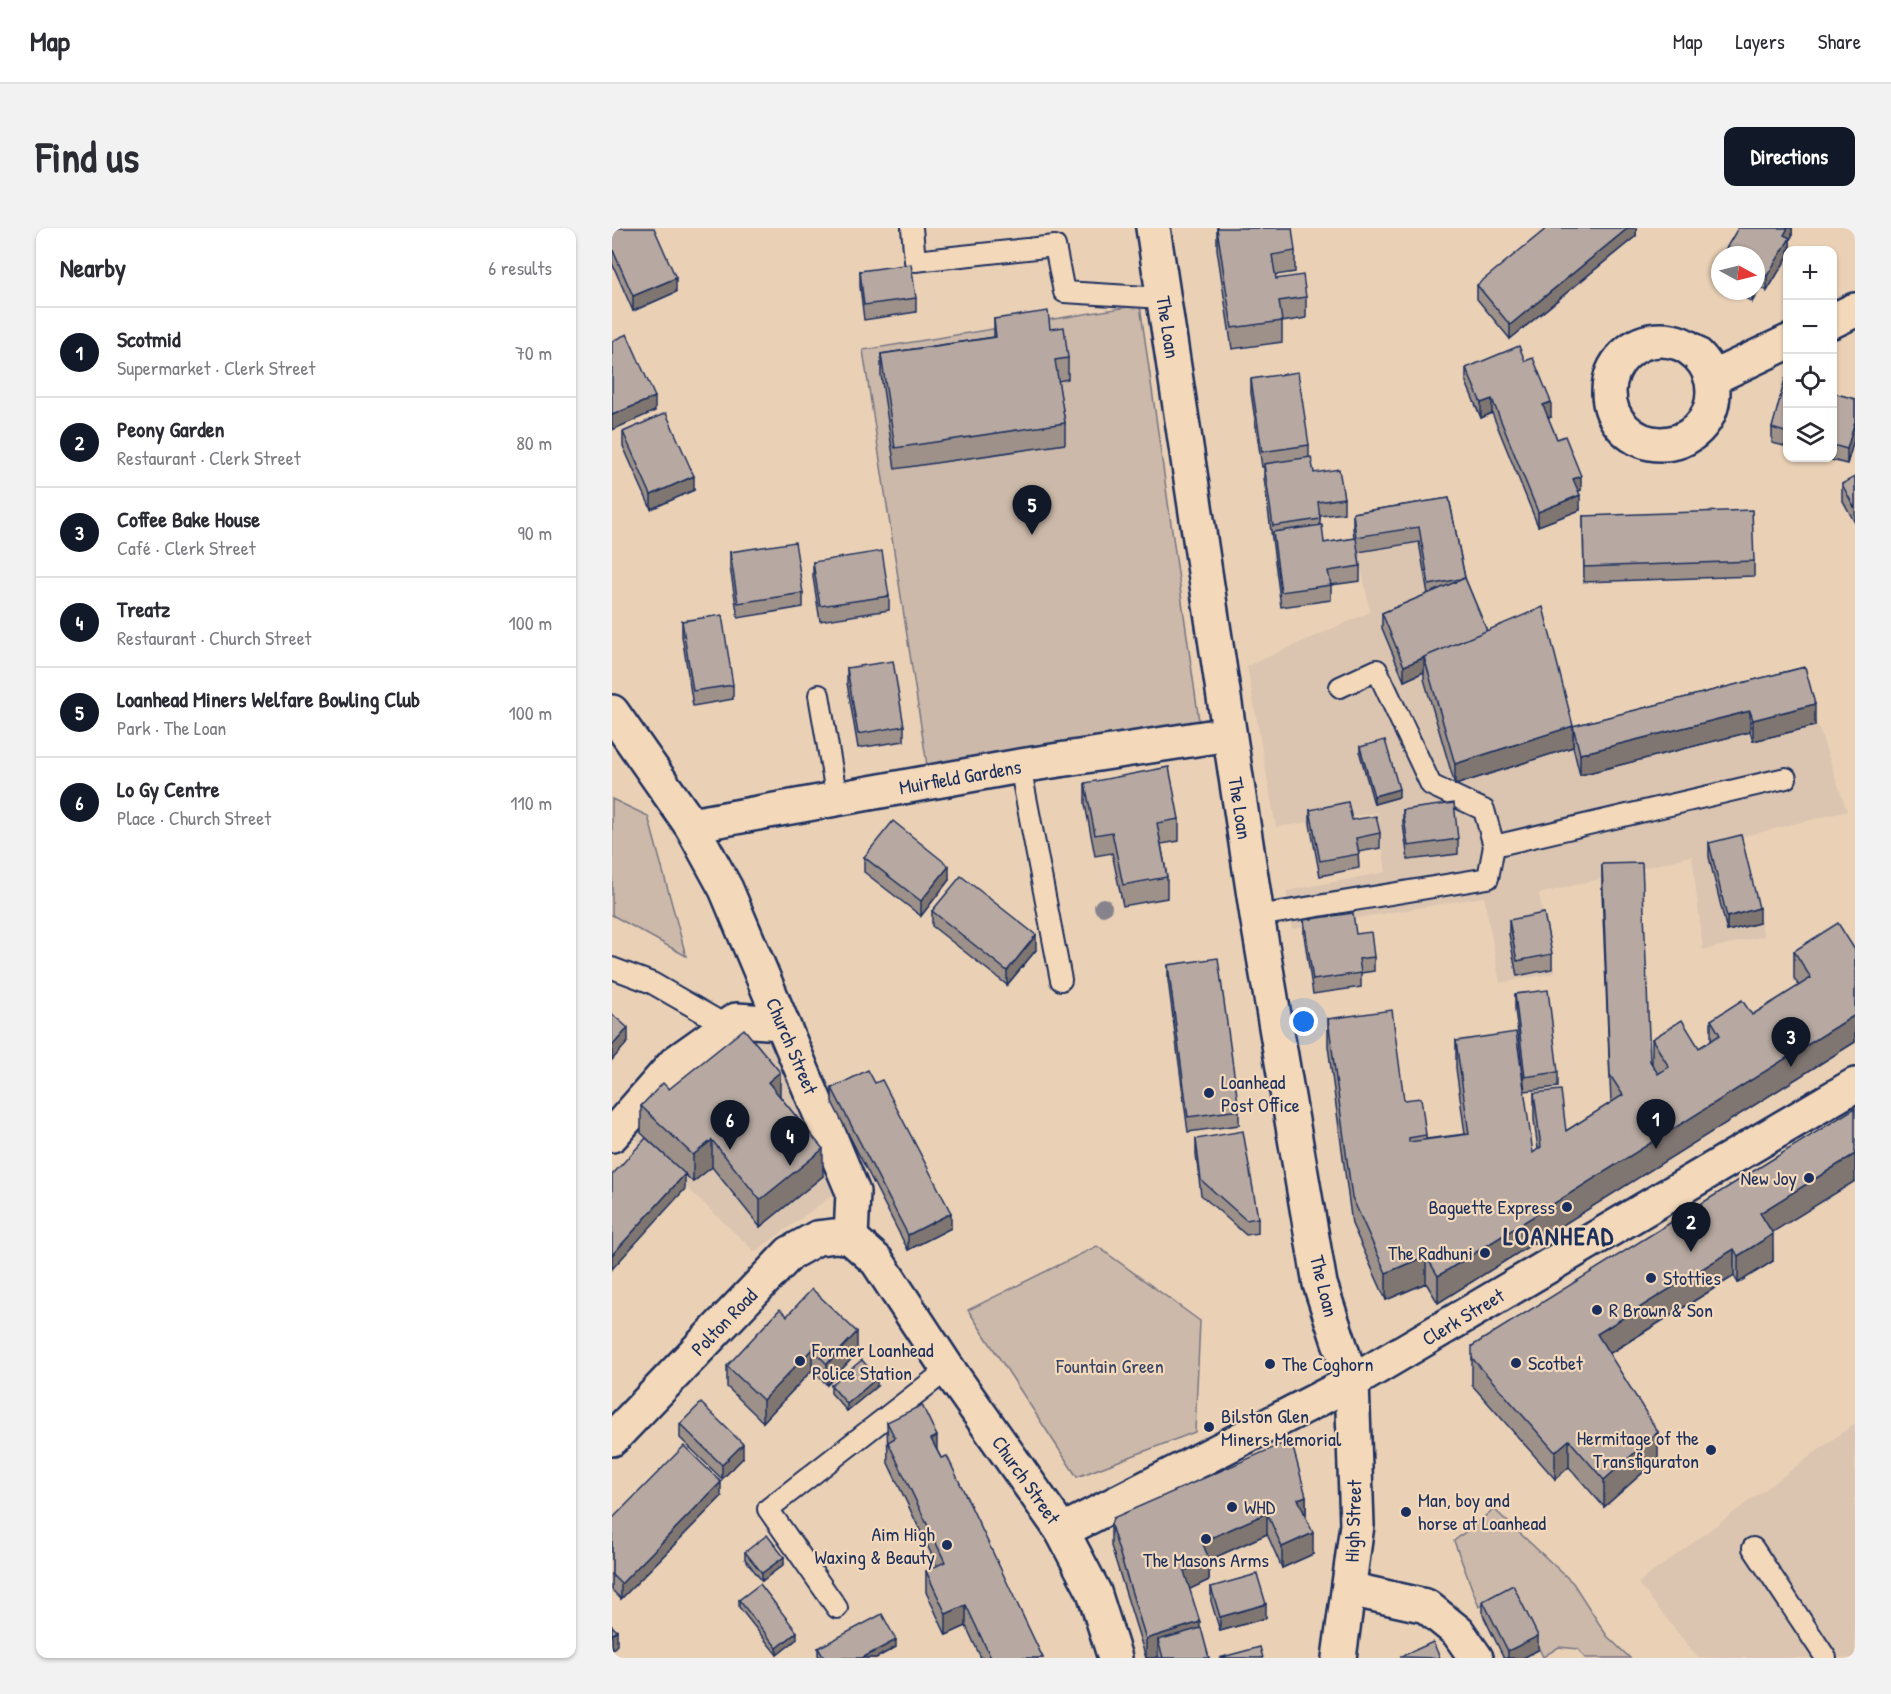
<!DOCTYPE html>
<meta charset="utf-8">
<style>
body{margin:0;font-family:"Patrick Hand",sans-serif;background:#f2f2f3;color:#2b2b33}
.controls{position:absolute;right:18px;top:18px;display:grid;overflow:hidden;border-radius:12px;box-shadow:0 2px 4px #0004}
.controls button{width:54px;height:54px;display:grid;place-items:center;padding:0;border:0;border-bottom:2px solid #e1e1e2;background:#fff;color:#2b2b33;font:30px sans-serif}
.compass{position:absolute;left:1099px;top:18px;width:54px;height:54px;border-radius:50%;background:#fff;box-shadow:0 2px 4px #0004;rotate:97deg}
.you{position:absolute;left:692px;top:794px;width:21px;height:21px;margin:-15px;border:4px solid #fff;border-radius:50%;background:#1a73e8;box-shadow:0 0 0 9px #1a73e833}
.badge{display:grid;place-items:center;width:39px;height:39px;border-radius:50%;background:#111827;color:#fff;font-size:20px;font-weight:700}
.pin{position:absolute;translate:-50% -50px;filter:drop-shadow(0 2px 3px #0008)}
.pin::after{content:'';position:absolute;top:32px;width:21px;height:18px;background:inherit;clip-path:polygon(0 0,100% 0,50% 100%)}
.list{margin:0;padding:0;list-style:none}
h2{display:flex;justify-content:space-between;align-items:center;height:78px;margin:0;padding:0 24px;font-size:26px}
h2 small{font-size:20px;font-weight:400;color:#7c7c81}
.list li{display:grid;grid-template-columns:39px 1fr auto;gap:18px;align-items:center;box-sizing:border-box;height:90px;padding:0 24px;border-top:2px solid #e1e1e2}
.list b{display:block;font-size:22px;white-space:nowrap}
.list p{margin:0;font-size:20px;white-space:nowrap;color:#7c7c81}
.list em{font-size:20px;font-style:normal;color:#7c7c81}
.icon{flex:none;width:33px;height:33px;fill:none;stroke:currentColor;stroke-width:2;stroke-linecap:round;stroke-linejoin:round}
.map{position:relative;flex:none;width:1243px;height:1430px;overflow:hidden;border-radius:12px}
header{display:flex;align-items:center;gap:36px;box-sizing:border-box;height:84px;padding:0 30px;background:#fff;border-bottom:2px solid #e1e1e2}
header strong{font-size:28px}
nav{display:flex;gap:33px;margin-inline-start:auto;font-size:21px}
.intro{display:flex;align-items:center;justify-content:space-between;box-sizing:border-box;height:144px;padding:0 36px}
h1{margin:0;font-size:42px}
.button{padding:15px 27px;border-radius:12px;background:#111827;color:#fff;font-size:21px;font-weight:700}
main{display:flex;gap:36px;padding:0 36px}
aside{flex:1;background:#fff;border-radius:12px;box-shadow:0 2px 4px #0004}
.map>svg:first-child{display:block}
</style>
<header>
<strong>Map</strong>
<nav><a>Map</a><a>Layers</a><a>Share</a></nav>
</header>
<div class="intro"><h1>Find us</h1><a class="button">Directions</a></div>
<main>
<aside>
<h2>Nearby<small>6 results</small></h2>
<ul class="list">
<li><span class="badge">1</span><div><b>Scotmid</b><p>Supermarket · Clerk Street</p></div><em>70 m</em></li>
<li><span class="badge">2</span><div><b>Peony Garden</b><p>Restaurant · Clerk Street</p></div><em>80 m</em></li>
<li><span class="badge">3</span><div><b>Coffee Bake House</b><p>Café · Clerk Street</p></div><em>90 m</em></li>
<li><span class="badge">4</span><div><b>Treatz</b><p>Restaurant · Church Street</p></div><em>100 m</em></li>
<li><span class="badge">5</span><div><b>Loanhead Miners Welfare Bowling Club</b><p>Park · The Loan</p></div><em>100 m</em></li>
<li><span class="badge">6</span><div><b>Lo Gy Centre</b><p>Place · Church Street</p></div><em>110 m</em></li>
</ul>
</aside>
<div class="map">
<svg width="1243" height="1430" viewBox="0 0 1243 1430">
<rect width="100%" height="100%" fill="#ead1b6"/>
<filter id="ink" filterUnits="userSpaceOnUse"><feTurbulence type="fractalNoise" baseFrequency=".0167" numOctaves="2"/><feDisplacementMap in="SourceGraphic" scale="12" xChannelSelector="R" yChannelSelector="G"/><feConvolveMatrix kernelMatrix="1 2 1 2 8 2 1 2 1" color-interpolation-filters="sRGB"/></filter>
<g filter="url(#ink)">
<g fill="#dbc5b0">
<path d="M802,289L853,365L875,417L931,400L961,519L1193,460L1235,583L1129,609L1152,708L1091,722L1080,628L927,666L943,745L888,755L872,669L680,701L674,663L774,644L765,585L664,599L635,438L758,384L741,299Z"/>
<path d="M163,811L225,964L143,1024L15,903L63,853L119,814Z"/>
<path d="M1243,1195V1430H1086L1026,1355Z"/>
</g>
<g fill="#ccb9a9" stroke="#747484" stroke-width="1.5">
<path d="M528,77L587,493L315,537L251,122Z"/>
<path d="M0,571L36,588L74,728L0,687Z"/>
<path d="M485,1018L588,1093L583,1204L465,1249L356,1082Z"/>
<path d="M882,1281L961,1355L995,1408L1018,1430H973L966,1421L947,1419L931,1429L901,1364L867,1379L842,1313Z"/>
</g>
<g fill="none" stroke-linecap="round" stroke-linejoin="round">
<defs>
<g id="service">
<path d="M300,0L303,33L443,18L452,64L551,70"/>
<path d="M207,467L225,571"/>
<path d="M408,538L449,752"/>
<path d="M882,618L1174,550"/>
<path d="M645,688L876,650L882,618L872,582L819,557L765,442L728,459"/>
<path d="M0,740L40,755L115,798"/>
<path d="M1141,1320L1214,1430"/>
<path d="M225,1380L156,1281L336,1141"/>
</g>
<g id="minor">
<path d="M1220,93L1243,82"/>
<circle cx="1049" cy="164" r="52"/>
<path d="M1100,150L1176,114"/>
<path d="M0,484L79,597L114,661L241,964L239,1010"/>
<path d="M79,597L408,538L617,506"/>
<path d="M0,907L63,835L115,798L124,792L170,795"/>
<path d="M450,1303L482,1364L503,1430"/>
<path d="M737,1361L814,1378L846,1404L864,1430"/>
</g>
<path id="tertiary" d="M0,1211L178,1025L205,1010L223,1008L239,1010L265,1033L336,1141L450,1303L740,1154"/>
<path id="secondary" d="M740,1154L1243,857"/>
<path id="primary" d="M541,0L645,688L708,1056L740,1154L745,1297L727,1430"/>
</defs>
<use href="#service" stroke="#1b2f5e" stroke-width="24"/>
<use href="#minor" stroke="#1b2f5e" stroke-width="38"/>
<use href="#tertiary" stroke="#1b2f5e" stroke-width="38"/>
<use href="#secondary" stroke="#1b2f5e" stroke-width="38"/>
<use href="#primary" stroke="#1b2f5e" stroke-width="38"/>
<use href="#service" stroke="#f3d8ba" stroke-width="20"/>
<use href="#minor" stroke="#f3d8ba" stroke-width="33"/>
<use href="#tertiary" stroke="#f3d8ba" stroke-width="33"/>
<use href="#secondary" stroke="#f3d8ba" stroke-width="33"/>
<use href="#primary" stroke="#f3d8ba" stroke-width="33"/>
</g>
<circle fill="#87838c" cx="491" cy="679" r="9"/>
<g fill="#9d918a" stroke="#1b2f5e" stroke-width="1.5">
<path d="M0,0L64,64L21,83L0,35Z"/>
<path d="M605,0L683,23V44L663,47L664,51L694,69V90L670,94V114L620,121L605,21Z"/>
<path d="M1024,0V8L898,111L865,71V57Z"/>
<path d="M1180,0V8L1178,11V22H1176V28L1155,63L1149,59L1140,74L1122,63H1144V27Z"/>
<path d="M1108,30V55L1104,52V38Z"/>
<path d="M248,43L304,70V84L252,92L248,58Z"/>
<path d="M382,91L438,101L456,130V151L446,153L453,195V216L283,241L269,147V126L382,109Z"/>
<path d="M854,140L939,189L936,190L945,211L969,262L966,263L968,282L926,298L880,185L869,190L854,154Z"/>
<path d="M639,151L697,217V229L702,245L732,270V285L708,288V297L712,315L742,310L741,299V285L837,270L853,350L875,403L961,519L843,557L812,451V444L792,453L770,400V385L816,366L807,314L746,324L748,338V353L719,357V372L669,379L652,250V239H650L639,165Z"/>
<path d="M1176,152V219L1160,215V200Z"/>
<path d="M1221,165L1243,171V208L1235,236L1212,230H1221Z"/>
<path d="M11,204L82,262L39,281L11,218Z"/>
<path d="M1243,249V295L1230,271V256Z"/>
<path d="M971,288L1142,333V348L972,354Z"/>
<path d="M118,324L191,365V379L126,390L118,339Z"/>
<path d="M201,334L277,368V382L208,393L201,349Z"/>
<path d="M70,393L121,457V471L81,478L70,408Z"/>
<path d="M1193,439L1203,498L1141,513L1138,504L968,547L961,519V498Z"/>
<path d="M235,440L292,498V513L246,520L235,455Z"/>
<path d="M748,519L787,569L762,576L748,526Z"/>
<path d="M473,555L567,591V613L549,616L555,649V670L511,678L500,625L483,628L473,576Z"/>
<path d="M698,582L740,592L768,605V620L746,624L747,640L708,648L698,596Z"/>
<path d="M791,582L846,611V626L796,632L791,596Z"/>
<path d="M1097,615L1147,695L1115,703L1097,629Z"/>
<path d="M252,629L337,652L309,688L252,644Z"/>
<path d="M990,636L1038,833L1040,836V811L1087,820L1099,813V792L1140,787L1187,758L1182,750V723L1243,722V814L826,1075L814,1055L774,1072L740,996L716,818V791L792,872L814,907V911L853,906L844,840V813L921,925L926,921L922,892V865L954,903L999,875L990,663Z"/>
<path d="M320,683L424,722L395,757L320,698Z"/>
<path d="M692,692L744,706L762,729V743L749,745V759L701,766L692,707Z"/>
<path d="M897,692L940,726V741L905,748L897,706Z"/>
<path d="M556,737L627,882V897L576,904L556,752Z"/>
<path d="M903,766L946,844V859L913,863L903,781Z"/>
<path d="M263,855L339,1000L296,1022L220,874V860Z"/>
<path d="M57,861L168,868L211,948L148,999L100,939L81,954L29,905V878Z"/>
<path d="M584,911L646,990V1005L634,1007L589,967L584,926Z"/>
<path d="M1160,1005L1161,1033L1126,1055L1122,1048L997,1126L1046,1231L992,1279L957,1239L943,1251L860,1157V1130Z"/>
<path d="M175,1088L245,1125L215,1157L200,1142L151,1194L115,1159V1138Z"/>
<path d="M219,1157L265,1158L235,1183L219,1165Z"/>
<path d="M275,1194L325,1222L431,1430H369L354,1398L334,1407L314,1364V1343L325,1338L276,1235Z"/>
<path d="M68,1196L131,1230L110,1251L68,1210Z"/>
<path d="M694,1268V1289L701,1326L670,1340L655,1306L597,1332V1352L577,1361L588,1401L597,1430H546V1429L541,1430H534L499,1318V1297Z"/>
<path d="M109,1269L9,1371L0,1362V1291Z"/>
<path d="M133,1324L172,1336L150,1353L133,1331Z"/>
<path d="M599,1359L654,1390L608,1403L599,1373Z"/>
<path d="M127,1372L185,1411L165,1427L127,1379Z"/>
<path d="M871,1373L926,1422L911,1430H892L871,1387Z"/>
<path d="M284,1419L264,1430H208L206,1427V1420Z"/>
</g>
<g fill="#807671" stroke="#1b2f5e" stroke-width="1.5">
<path d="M1016,0H1024V8L898,111V97Z"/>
<path d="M1176,0H1180V8L1178,11V22H1176V28L1155,63V48L1172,7Z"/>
<path d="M1149,45V59L1140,74V63H1144V53Z"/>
<path d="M64,50V64L21,83V68Z"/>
<path d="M43,169V183L0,202V187Z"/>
<path d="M880,171V185L869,190V175Z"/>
<path d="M939,174V189L931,192V177Z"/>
<path d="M1243,194V208L1235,236V221Z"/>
<path d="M82,248V262L39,281V267Z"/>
<path d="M969,248V262L961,266V251Z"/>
<path d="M968,267V282L926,298V284Z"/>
<path d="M812,430V444L792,453V438Z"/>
<path d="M1203,476V498L1141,513V492Z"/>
<path d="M1138,483V504L968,547V526Z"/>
<path d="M961,498V519L843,557V536Z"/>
<path d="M787,561V569L762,576V568Z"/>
<path d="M337,638V652L309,688V673Z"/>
<path d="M1147,680V695L1115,703V689Z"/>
<path d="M424,707V722L395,757V743Z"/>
<path d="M1243,787V814L826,1075V1048Z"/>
<path d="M16,800V814L0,832V818Z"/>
<path d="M168,844V871L156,854Z"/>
<path d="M100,912V939L81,954V927Z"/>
<path d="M211,921V948L148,999V972Z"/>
<path d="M1243,926V953L1148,1012V985Z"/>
<path d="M73,946V961L0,1041V1027Z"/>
<path d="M339,985V1000L296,1022V1007Z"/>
<path d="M1161,1006V1033L1126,1055V1028Z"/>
<path d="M1122,1021V1048L985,1133V1106Z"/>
<path d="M814,1028V1055L774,1072V1045Z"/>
<path d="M245,1104V1125L215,1157V1136Z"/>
<path d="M200,1121V1142L151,1194V1172Z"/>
<path d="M265,1150V1158L235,1183V1176Z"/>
<path d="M1046,1204V1231L992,1279V1252Z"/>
<path d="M325,1208V1229L319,1211Z"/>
<path d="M957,1212V1239L943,1251V1224Z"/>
<path d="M131,1216V1230L110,1251V1237Z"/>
<path d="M109,1254V1269L9,1371V1356Z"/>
<path d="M694,1268V1289L686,1271Z"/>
<path d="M655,1285V1306L597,1332V1352L572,1364V1343L590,1314Z"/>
<path d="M701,1305V1326L670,1340V1319Z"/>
<path d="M172,1329V1336L150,1353V1345Z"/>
<path d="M654,1376V1390L608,1403V1389Z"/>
<path d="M354,1377V1398L334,1407V1386Z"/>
<path d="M588,1394V1415L546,1412V1429L541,1430H534V1411Z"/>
<path d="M5,1403V1417L0,1422V1407Z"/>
<path d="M185,1404V1411L165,1427V1420Z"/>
<path d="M926,1408V1422L911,1430H896V1423Z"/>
<path d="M284,1412V1419L264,1430H250Z"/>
</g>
<g fill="#b7a9a1" stroke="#1b2f5e" stroke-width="1.5">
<path d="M7,0H42L64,50L21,68L0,20V3Z"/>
<path d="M605,0H680L683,23L660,27L664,51L691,47L694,69L667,73L670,93L620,100Z"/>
<path d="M935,0H1016L898,97L865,57Z"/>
<path d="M1126,0H1176L1172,7L1178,10L1155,48L1149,45L1144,53V27H1110Z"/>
<path d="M1108,30V40L1104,38Z"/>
<path d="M299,36L304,70L252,77L248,43Z"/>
<path d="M436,83L438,101L452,99L456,130L443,132L453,195L283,220L269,126L384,109L382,91Z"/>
<path d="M15,106L43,169L0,187V113Z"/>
<path d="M907,118L913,133L921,130L939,174L931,177L945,211L953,208L969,248L961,251L968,267L926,284L880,171L869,175L854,140Z"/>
<path d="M686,144L697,217L650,224L639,151Z"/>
<path d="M1173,151L1176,152V205L1160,200Z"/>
<path d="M1221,165L1243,171V194L1235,221L1221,217Z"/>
<path d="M54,185L82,248L39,267L11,204Z"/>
<path d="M699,229L702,245L727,241L732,270L706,274L708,291L661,298L652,236Z"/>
<path d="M1243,249V281L1230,256Z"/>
<path d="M837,270L853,350L817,357L807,299L744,309L741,285Z"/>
<path d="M1140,282L1142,333L972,339L971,288Z"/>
<path d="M710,297L712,315L744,310L748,338L716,343L719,357L669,364L661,304Z"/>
<path d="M183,314L191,365L126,375L118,324Z"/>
<path d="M270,323L277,368L208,378L201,334Z"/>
<path d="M853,350L875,403L792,438L770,385Z"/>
<path d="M931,379L961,498L843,536L812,429Z"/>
<path d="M110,387L121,457L81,463L70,393Z"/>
<path d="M281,433L292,498L246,506L235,440Z"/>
<path d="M1193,439L1203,476L1141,492L1138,483L968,526L961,498Z"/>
<path d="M773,512L787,561L762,568L748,519Z"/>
<path d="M557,539L567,591L545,595L555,649L511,657L500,604L483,607L473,555Z"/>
<path d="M736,574L740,592L764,588L768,605L744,610L747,626L708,633L698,582Z"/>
<path d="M842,575L846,611L796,618L791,582Z"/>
<path d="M281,593L337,638L309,673L252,629Z"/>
<path d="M1129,607L1147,680L1115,689L1097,615Z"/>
<path d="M1030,635L1038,833L1046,846L1057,839L1040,811L1070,792L1087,820L1108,807L1099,792L1130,772L1140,787L1199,750L1182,723L1226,695L1243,722V787L826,1048L814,1028L774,1045L740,969L716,791L780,782L792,872L809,870L814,907L797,910V914L857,906L844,813L904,804L921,925L929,919L922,865L949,862L954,903L1011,867L998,847L990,636Z"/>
<path d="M349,648L424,707L395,743L320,683Z"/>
<path d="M741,685L744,706L759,704L762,729L747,731L749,745L701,752L692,692Z"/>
<path d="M932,685L940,726L905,733L897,692Z"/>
<path d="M606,730L627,882L576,889L556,737Z"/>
<path d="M936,762L946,844L913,849L903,766Z"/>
<path d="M0,786L16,800L0,818Z"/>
<path d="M132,801L168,844L156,854L211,921L148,972L100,912L81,927L29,878L51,855L57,861Z"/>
<path d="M256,842L263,855L270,852L339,985L296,1007L220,860Z"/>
<path d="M1243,880V926L1148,985L1161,1006L1126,1028L1122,1021L985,1106L1046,1204L992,1252L957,1212L943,1224L860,1130V1118Z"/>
<path d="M631,903L646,990L634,992L589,952L584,911Z"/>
<path d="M34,910L73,946L0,1027V947Z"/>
<path d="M200,1061L245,1104L215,1136L200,1121L151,1172L115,1138L168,1081L175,1088Z"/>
<path d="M250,1132L265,1150L235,1176L219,1157Z"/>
<path d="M89,1175L131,1216L110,1237L68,1196Z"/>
<path d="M310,1177L325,1208L319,1211L329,1230L335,1228L431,1430H379L354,1377L334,1386L314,1343L333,1334L276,1214L283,1210L275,1194Z"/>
<path d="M679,1212L694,1268L686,1271L701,1305L670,1319L655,1285L590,1314L597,1331L572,1343L588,1394L534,1411L499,1297L501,1290Z"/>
<path d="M72,1218L109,1254L9,1356L0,1347V1291Z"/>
<path d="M155,1307L172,1329L150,1345L133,1324Z"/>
<path d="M645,1346L654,1376L608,1389L599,1359Z"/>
<path d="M148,1356L185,1404L165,1420L127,1372Z"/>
<path d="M901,1357L926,1408L896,1423L871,1373Z"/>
<path d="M270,1386L284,1412L250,1430H212L206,1420Z"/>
<path d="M0,1398L5,1403L0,1407Z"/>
<path d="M589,1400L597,1430H551L546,1412Z"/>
<path d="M821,1414L828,1430L788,1429Z"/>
<path d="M648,1419L651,1430H607Z"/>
</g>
</g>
<g fill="#1b2f5e" stroke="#f3d8ba" stroke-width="2">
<circle cx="597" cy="865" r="6"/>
<circle cx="1197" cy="950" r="6"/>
<circle cx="955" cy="979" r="6"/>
<circle cx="873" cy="1025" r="6"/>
<circle cx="1039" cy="1050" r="6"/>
<circle cx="985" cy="1082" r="6"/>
<circle cx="188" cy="1133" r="6"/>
<circle cx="904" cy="1135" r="6"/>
<circle cx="658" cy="1136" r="6"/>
<circle cx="597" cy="1199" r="6"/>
<circle cx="1099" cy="1222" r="6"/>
<circle cx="620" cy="1279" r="6"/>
<circle cx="794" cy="1284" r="6"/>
<circle cx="594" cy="1311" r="6"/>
<circle cx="335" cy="1317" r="6"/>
</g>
<g text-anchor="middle" stroke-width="4.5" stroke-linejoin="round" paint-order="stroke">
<g font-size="20" fill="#1b2f5e" stroke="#f3d8ba">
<text transform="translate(556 99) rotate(81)" y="7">The Loan</text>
<text transform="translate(348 549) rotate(-10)" y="7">Muirfield Gardens</text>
<text transform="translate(628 580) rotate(81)" y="7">The Loan</text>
<text transform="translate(180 818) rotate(67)" y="7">Church Street</text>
<text transform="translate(712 1058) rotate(76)" y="7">The Loan</text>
<text transform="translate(851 1089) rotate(-31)" y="7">Clerk Street</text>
<text transform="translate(112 1094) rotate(-46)" y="7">Polton Road</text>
<text transform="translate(414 1252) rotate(55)" y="7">Church Street</text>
<text transform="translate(741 1293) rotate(-88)" y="7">High Street</text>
</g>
<g font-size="20" fill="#1b2f5e" stroke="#f3d8ba" text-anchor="start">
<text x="609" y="861">Loanhead<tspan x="609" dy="23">Post Office</tspan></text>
<text x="1185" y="957" text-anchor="end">New Joy</text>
<text x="943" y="986" text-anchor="end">Baguette Express</text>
<text x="861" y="1032" text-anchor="end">The Radhuni</text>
<text x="1051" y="1057">Stotties</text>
<text x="997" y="1089">R Brown &amp; Son</text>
<text x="200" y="1129">Former Loanhead<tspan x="200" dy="23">Police Station</tspan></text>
<text x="916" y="1142">Scotbet</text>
<text x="670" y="1143">The Coghorn</text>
<text x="609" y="1195">Bilston Glen<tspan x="609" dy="23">Miners Memorial</tspan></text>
<text x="1087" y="1217" text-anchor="end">Hermitage of the<tspan x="1087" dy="23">Transfiguraton</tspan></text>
<text x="806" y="1279">Man, boy and<tspan x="806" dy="23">horse at Loanhead</tspan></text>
<text x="632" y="1286">WHD</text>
<text x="323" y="1313" text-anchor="end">Aim High<tspan x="323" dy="23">Waxing &amp; Beauty</tspan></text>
<text x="594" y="1339" text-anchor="middle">The Masons Arms</text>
</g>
<g font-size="20" fill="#364469" stroke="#f3d8ba">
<text x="498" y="1145">Fountain Green</text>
</g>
<g font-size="26" font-weight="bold" letter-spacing="1.5" fill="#1b2f5e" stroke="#f3d8ba">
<text x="947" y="1017">LOANHEAD</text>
</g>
</g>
</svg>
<div class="controls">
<button>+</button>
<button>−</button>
<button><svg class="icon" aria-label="locate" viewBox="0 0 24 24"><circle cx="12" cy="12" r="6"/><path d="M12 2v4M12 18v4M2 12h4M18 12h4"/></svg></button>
<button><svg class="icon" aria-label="layers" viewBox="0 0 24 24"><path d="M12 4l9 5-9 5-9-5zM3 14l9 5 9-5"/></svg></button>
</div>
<svg class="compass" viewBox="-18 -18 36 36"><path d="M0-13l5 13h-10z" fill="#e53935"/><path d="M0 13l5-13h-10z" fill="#7c7c81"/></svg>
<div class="you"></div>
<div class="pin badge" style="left:1044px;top:921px">1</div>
<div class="pin badge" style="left:1079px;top:1024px">2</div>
<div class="pin badge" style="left:1179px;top:839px">3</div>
<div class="pin badge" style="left:178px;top:938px">4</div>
<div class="pin badge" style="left:420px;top:307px">5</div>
<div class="pin badge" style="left:118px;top:922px">6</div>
</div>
</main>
